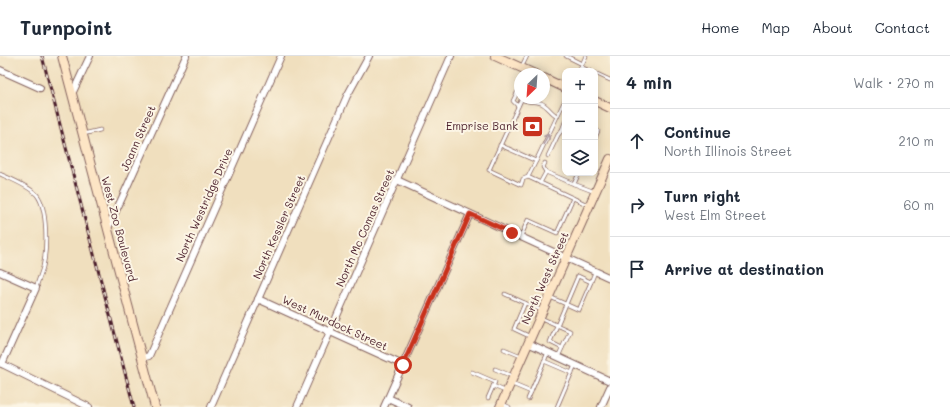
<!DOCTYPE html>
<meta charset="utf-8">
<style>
body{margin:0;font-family:Mali,sans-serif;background:#f6f6f7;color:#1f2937}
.controls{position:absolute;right:12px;top:12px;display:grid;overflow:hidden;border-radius:8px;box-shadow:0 2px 10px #0003}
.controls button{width:36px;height:36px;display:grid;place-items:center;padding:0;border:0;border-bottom:1px solid #e0e1e3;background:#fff;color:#1f2937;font:20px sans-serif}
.compass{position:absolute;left:514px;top:12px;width:36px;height:36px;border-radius:50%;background:#fff;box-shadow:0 2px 10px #0003;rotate:205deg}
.stop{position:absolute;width:12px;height:12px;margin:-9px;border:3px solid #c8321e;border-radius:50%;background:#fff}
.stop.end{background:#c8321e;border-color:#fff;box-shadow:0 1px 4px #0008}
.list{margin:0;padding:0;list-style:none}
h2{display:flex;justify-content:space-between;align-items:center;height:52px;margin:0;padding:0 16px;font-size:17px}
h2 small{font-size:13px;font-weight:400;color:#747a83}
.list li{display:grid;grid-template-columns:26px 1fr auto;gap:12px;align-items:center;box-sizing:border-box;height:64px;padding:0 16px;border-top:1px solid #e0e1e3}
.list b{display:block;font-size:15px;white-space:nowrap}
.list p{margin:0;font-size:13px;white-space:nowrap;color:#747a83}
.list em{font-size:13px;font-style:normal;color:#747a83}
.icon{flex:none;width:22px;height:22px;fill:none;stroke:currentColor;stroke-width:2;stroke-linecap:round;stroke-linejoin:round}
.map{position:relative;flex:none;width:610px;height:351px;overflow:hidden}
header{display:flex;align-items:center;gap:24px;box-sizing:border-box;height:56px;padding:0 20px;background:#fff;border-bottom:1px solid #e0e1e3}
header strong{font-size:19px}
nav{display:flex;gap:22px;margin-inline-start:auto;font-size:14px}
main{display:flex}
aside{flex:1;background:#fff}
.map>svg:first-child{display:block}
</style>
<header>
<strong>Turnpoint</strong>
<nav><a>Home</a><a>Map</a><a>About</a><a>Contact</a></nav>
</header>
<main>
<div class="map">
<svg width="610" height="351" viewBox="0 0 610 351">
<rect width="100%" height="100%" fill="#fcf5e5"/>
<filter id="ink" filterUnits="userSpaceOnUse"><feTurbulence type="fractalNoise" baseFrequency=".025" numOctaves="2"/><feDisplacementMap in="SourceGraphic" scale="8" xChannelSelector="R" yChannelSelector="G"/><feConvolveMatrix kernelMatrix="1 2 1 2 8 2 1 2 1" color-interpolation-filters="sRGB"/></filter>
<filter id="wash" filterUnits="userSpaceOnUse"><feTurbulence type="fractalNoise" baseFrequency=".012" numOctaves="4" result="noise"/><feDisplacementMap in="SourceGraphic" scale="16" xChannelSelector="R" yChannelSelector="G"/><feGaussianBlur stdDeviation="0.9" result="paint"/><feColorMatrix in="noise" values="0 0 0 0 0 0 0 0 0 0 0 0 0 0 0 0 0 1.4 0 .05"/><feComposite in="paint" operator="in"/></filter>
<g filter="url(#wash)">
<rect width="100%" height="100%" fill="#f0dfbe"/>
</g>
<g filter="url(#ink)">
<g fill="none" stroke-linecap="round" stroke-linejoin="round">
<defs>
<g id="service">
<path d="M566,0L582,8"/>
<path d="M581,11L590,15"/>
<path d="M521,12L527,0"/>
<path d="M579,15L586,0"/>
<path d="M595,17L610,24"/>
<path d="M522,42L489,114L521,129L523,123L528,121L588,149"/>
<path d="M521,43C529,47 535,45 541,47C548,50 551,57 557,60"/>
<path d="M518,50L513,45L520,31"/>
<path d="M565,66L562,74L565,75"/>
<path d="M595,73L598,75L595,82"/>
<path d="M83,78L100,74"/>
<path d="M500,89L536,105L528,121"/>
<path d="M548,100L558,79L562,74"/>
<path d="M536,105L565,44"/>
<path d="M545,107L543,111L546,116"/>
<path d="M579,117L574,128L595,136"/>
<path d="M0,118C11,123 29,130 37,139C48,153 47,194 43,211C41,218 38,225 36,232"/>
<path d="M540,127L546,116L574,128"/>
<path d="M521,180L528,164L557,177L573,142"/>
<path d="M505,238L525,247"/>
<path d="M550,241L579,254L591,226"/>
<path d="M541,262L570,275L558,301"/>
<path d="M531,281L514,273L525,247L541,254"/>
<path d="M562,292L550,286L578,220L591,226L595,216"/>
<path d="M504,293L521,300"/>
<path d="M544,305L572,317"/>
<path d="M495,313L512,320"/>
<path d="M472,316L495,326L488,342"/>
<path d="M512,328L531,336"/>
<path d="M493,330L505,335"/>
<path d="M528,343L548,296"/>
<path d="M502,348L509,351"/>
<path d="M557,351L575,309"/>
</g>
<g id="minor">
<path d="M0,14L40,32"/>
<path d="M72,38L90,0"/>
<path d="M397,124L610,222"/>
<path d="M108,172L122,142L186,0"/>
<path d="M0,216L36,232L2,308"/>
<path d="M258,243L403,309"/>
<path d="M528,287L610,325"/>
<path d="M142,302L149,300L281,0"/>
<path d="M0,307L89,351"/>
<path d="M388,342L408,351"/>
<path d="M211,351L347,40L369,0"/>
<path d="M297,351L451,0"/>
<path d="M384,351L470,158"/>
<path d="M601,351L610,331"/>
</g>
<g id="secondary">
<path d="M62,0L155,351"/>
<path d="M495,0L535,18"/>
<path d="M544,22L565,32"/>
<path d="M595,45L610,52"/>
<path d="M500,351L610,103"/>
</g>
</defs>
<use href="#service" stroke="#84625e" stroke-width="4.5"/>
<use href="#minor" stroke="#84625e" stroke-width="8"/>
<use href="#secondary" stroke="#84625e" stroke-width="10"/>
<use href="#service" stroke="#fff" stroke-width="3"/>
<use href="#minor" stroke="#fff" stroke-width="6"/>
<use href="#secondary" stroke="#fde5c5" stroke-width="8"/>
<defs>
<path id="rail" d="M42,0L134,351"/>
</defs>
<use href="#rail" stroke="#4a1f2b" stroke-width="3"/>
<use href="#rail" stroke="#fcf5e5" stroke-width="1.5" stroke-dasharray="4.5" stroke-linecap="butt"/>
</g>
<defs><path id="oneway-shaft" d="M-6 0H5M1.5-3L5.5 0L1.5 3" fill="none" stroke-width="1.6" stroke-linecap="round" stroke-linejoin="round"/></defs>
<use stroke="#ae9aa0" href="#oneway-shaft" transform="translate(546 83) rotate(-64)"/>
</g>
<g fill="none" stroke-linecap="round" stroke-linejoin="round" filter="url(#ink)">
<path stroke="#c8321e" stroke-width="5" d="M403,309L470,158L512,177"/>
</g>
<defs>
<symbol id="bank-square" viewBox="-11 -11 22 22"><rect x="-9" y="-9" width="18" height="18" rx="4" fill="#c8321e" stroke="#fcf5e5"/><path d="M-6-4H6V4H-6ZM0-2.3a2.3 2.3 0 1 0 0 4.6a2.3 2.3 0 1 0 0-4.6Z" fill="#fff"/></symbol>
</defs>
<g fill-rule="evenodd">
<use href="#bank-square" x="520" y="58" width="25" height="25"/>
</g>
<g text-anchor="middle" stroke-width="4" stroke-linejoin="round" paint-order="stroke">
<g font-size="11" fill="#4a1f2b" stroke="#fcf5e5" text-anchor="end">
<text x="518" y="74">Emprise Bank</text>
</g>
<g font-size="11" fill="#4a1f2b" stroke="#fcf5e5">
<text transform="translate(138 82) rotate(-66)" y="4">Joann Street</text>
<text transform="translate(204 149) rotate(-66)" y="4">North Westridge Drive</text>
<text transform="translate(279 171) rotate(-66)" y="4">North Kessler Street</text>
<text transform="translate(365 172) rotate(-66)" y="4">North Mc Comas Street</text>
<text transform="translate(119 173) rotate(75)" y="4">West Zoo Boulevard</text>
<text transform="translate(545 222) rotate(-66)" y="4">North West Street</text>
<text transform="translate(335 267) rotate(25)" y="4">West Murdock Street</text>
</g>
</g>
</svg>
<div class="controls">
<button>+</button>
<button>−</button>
<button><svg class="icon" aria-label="layers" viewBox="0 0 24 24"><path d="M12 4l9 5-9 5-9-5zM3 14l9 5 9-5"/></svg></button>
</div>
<svg class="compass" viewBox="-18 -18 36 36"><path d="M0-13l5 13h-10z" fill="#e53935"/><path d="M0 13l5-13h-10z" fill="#747a83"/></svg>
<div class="stop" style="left:403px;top:309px"></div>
<div class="stop end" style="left:512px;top:177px"></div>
</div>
<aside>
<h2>4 min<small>Walk · 270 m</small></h2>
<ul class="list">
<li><svg class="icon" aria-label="ahead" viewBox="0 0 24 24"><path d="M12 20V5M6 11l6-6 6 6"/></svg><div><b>Continue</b><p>North Illinois Street</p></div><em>210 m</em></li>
<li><svg class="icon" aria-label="right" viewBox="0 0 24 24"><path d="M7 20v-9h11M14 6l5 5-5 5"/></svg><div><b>Turn right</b><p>West Elm Street</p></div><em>60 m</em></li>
<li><svg class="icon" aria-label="arrive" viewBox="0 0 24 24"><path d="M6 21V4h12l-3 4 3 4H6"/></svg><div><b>Arrive at destination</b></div></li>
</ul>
</aside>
</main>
